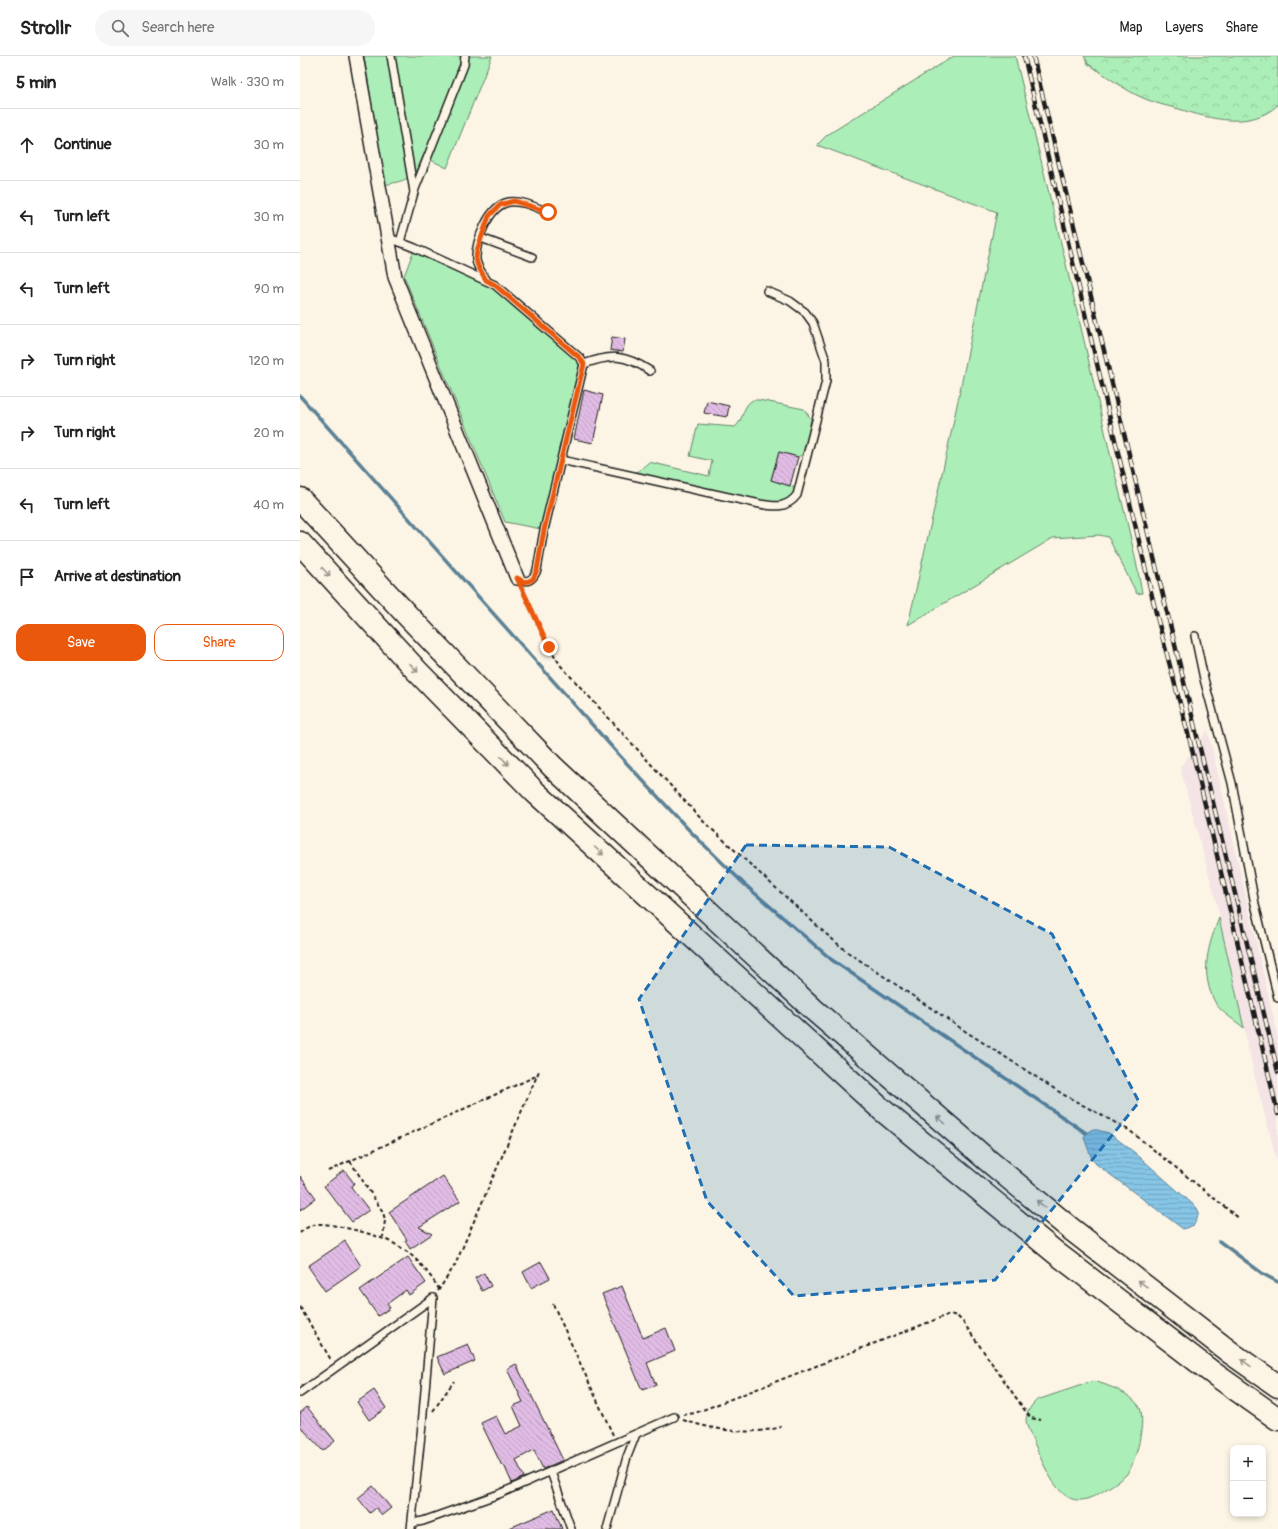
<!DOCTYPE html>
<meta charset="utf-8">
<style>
body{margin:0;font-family:Pangolin,sans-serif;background:#f6f6f6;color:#222}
.controls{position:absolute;right:12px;bottom:12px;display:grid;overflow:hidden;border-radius:8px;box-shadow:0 2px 6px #0003}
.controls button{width:36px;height:36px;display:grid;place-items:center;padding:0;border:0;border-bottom:1px solid #e0e0e0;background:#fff;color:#222;font:20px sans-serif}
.stop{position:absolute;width:12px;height:12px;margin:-9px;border:3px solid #ea580c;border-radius:50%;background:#fff}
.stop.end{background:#ea580c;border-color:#fff;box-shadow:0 1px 4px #0008}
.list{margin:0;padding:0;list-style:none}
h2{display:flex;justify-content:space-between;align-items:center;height:52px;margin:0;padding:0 16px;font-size:17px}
h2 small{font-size:13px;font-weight:400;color:#767676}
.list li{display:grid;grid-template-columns:26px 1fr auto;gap:12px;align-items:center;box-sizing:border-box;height:72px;padding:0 16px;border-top:1px solid #e0e0e0}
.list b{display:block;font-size:15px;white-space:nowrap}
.list em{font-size:13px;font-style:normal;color:#767676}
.actions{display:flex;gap:8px;padding:12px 16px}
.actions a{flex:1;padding:9px 0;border:1px solid #ea580c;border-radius:12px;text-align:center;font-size:14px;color:#ea580c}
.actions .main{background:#ea580c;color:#fff}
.icon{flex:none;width:22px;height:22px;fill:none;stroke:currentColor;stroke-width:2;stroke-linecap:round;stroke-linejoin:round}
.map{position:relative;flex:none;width:978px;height:1473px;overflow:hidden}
header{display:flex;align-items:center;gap:24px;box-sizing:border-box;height:56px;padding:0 20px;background:#fff;border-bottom:1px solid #e0e0e0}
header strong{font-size:19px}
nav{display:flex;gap:22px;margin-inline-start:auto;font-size:14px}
.search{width:280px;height:36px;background:#f6f6f6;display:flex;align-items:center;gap:10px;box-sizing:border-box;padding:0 14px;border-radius:22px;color:#767676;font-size:15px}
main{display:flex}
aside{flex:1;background:#fff}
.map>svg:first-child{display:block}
</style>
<header>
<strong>Strollr</strong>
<div class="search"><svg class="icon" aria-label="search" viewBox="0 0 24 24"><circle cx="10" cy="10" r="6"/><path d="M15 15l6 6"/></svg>Search here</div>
<nav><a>Map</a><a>Layers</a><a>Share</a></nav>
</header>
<main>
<aside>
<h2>5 min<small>Walk · 330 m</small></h2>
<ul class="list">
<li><svg class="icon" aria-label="ahead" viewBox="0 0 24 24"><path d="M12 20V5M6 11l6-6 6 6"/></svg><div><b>Continue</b></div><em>30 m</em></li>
<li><svg class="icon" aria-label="left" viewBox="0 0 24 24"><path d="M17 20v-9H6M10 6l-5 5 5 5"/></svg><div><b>Turn left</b></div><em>30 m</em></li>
<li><svg class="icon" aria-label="left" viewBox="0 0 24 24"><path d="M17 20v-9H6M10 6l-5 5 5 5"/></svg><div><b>Turn left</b></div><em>90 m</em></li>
<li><svg class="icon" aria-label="right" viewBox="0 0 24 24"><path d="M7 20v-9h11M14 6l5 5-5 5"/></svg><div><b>Turn right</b></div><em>120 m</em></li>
<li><svg class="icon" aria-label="right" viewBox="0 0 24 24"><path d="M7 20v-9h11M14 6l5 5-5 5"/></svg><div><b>Turn right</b></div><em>20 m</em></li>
<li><svg class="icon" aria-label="left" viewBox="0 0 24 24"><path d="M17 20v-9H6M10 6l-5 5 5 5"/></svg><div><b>Turn left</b></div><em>40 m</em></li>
<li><svg class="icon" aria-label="arrive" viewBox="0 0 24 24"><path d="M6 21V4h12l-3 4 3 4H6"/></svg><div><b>Arrive at destination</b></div></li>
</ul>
<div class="actions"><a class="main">Save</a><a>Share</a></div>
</aside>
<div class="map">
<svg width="978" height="1473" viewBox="0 0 978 1473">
<defs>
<pattern id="forest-crowns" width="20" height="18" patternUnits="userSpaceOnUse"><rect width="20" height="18" fill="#aceeb7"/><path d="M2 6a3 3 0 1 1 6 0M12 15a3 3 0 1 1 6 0" fill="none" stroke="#93cc9d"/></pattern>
<pattern id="water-rules" width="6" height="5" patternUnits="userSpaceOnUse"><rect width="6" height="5" fill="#86c5e6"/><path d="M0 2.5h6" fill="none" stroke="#73a9c5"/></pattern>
<pattern id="building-back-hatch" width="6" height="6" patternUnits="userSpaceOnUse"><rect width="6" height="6" fill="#e1bce5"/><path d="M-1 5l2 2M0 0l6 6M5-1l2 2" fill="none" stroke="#c0a1c4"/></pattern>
</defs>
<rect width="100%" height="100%" fill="#fcf5e5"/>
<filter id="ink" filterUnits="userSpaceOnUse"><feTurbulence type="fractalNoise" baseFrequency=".025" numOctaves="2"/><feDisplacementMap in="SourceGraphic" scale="8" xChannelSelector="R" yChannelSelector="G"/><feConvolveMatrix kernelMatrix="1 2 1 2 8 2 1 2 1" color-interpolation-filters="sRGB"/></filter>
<g filter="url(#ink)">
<path fill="#f4e4e5" d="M908,674L978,981V1109L956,1026L917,849L880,711Z"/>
<g fill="#aceeb7" stroke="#64856a">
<path d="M64,0H192L147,112L123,100C114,124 109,123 85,129Z"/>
<path d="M654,0H715C747,126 777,253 806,380C818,433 833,484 842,537L837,538L808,481L799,479L753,482L608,569L652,373L697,156L517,89L527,79Z"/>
<path d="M113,196L192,231L279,306L280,317L241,473L205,466L104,220Z"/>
<path d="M453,344H459L504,353L511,363L505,397L498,401L479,396L471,424L496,432C492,444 482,447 471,447L335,418L349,406L409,420L412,405L390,400L398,368L435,371C444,364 442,349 453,344Z"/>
<path d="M919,862L944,972C936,965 922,957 916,948C899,918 908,890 919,862Z"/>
<path d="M794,1325C809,1330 829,1336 839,1350C847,1362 836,1409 826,1419C823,1422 818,1425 814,1428C800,1437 781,1452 765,1439C748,1426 736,1390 727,1370C724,1360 729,1351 737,1344Z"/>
</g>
<path fill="url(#forest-crowns)" stroke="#64856a" d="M784,0H978V49C950,74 911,63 879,53C867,50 854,47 843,42C824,34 806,19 788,8Z"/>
<path fill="url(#water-rules)" stroke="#5c8195" d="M793,1073L809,1077L834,1096L897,1152L899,1157L894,1169L883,1173L796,1108L792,1103L784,1082L786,1077Z"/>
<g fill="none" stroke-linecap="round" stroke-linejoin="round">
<g stroke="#5c8195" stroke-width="3.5">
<path d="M0,340L320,700L389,774L443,827L532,904L786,1077"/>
<path d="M919,1185L963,1218L978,1226"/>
</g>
</g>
<g fill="url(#building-back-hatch)" stroke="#1c1c1c">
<path d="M312,281L325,283L323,296L310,294Z"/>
<path d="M284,334L303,339L293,387L274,383Z"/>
<path d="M407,345L429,350L427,361L404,357Z"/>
<path d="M479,396L498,401L490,430L471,424Z"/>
<path d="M44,1114L54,1127L51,1131L69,1154L52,1166L24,1130Z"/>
<path d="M0,1120L16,1142L0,1154Z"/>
<path d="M143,1120L160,1145L119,1171L132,1178L110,1193L105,1185L107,1184L89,1156Z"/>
<path d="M45,1185L61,1210L25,1235L8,1210Z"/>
<path d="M108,1201L126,1227L109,1239L106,1234L87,1248L90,1252L78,1260L60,1234Z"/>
<path d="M241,1206L250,1222L231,1232L223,1216Z"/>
<path d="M184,1217L191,1230L182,1235L175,1222Z"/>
<path d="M322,1230L343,1282L366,1272L375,1295L347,1307L356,1329L342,1334L302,1238Z"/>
<path d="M168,1288L175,1305L145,1318L137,1301Z"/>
<path d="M216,1308L263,1404L243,1413L234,1394L216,1404L224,1421L212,1427L204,1409L202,1410L181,1367L196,1360L205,1378L222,1370L213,1350L223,1346L207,1313Z"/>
<path d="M74,1334L86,1352L69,1364L57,1346Z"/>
<path d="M7,1351L35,1385L23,1395L0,1370V1357Z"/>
<path d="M73,1430L91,1452L82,1459L76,1452L70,1457L58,1442Z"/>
<path d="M254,1453L262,1473H207Z"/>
</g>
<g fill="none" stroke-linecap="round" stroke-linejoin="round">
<defs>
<g id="lane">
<path d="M91,0L114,136"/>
<path d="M87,181L115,192L195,229L280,302L284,308L244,474L237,514C233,524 227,528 217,522"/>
<path d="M181,182L232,201"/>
<path d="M100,186L115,133L164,9L165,0"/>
<path d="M186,223C182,217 177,211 176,204C175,186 189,149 209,146C222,144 237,152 248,156"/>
<path d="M284,308C311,298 325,298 350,315"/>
<path d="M261,404L460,448C476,451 487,452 497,439L526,325V305L513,267L505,256L490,245L467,235"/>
<path d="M895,580L904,623L932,727L955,848L978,942"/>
<path d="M0,1337L133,1242"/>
<path d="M251,1416L271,1473"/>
<path d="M112,1467L123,1465L199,1438L374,1361"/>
<path d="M111,1473L122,1369L133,1242"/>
<path d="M307,1473L327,1401L336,1378"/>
</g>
<path id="street" d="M56,0L95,221L217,522"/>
<g id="highway">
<path d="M0,443L107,559L253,711L514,954L685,1102L771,1173L931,1297L978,1330"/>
<path d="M0,487L117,615L235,736L581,1053L756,1197L913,1317L978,1363"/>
</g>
</defs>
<use href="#lane" stroke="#1c1c1c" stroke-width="10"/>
<use href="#street" stroke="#1c1c1c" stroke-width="16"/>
<use href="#highway" stroke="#1c1c1c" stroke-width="25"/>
<g stroke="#1c1c1c" stroke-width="2" stroke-dasharray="4 3" stroke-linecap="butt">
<path d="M223,534L249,591L261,610L404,766L525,877L546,895L665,975L764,1039L829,1074L940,1163"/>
<path d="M50,1105L83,1156L85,1164L83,1181"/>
<path d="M28,1115L236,1020"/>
<path d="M0,1177C13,1164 26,1168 42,1171C90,1182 112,1190 139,1233"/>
<path d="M138,1235L155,1209L239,1015"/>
<path d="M253,1248L313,1379"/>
<path d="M0,1251L31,1304"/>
<path d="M133,1355L154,1325"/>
<path d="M383,1359L395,1357L650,1258L657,1260L663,1266L726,1356L731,1362L741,1364"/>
<path d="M383,1364C415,1374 447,1380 481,1371"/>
</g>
<use href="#lane" stroke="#fcf5e5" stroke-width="7"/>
<use href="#street" stroke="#fcf5e5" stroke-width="13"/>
<use href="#highway" stroke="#fcf5e5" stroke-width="22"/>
<defs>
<g id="rail">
<path d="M724,0L857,561L890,685L978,1058"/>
<path d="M733,0L978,1016"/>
</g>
</defs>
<use href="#rail" stroke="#1c1c1c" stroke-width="4.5"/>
<use href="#rail" stroke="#fcf5e5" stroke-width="3" stroke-dasharray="9" stroke-linecap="butt"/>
</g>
<defs><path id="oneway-shaft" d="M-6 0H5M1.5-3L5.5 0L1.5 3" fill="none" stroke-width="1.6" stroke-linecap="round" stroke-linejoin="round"/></defs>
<g stroke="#97938b">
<use href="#oneway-shaft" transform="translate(26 516) rotate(48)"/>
<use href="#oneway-shaft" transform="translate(114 612) rotate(47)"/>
<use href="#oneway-shaft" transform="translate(205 705) rotate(46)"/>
<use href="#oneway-shaft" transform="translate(299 795) rotate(42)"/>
<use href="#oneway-shaft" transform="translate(641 1064) rotate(-139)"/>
<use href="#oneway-shaft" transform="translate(741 1148) rotate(-141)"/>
<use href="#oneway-shaft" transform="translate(843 1228) rotate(-142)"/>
<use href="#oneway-shaft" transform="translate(946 1307) rotate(-145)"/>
</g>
</g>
<g fill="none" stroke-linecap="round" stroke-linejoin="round" filter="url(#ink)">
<path stroke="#ea580c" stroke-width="5" d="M248,156L214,145L200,149L189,160L177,194L176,203L178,210L186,224L195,229L280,302L284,308L244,474L237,514L233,523L229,525L224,526L217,522L249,591"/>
</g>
<path fill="#1f6fb2" fill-opacity="0.2" stroke="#1f6fb2" stroke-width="3" stroke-dasharray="8 5" stroke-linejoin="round" d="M446,789L589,791L752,878L839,1046L695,1224L494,1240L407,1145L339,943Z"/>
</svg>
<div class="controls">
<button>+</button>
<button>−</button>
</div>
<div class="stop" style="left:248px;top:156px"></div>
<div class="stop end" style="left:249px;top:591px"></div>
</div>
</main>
